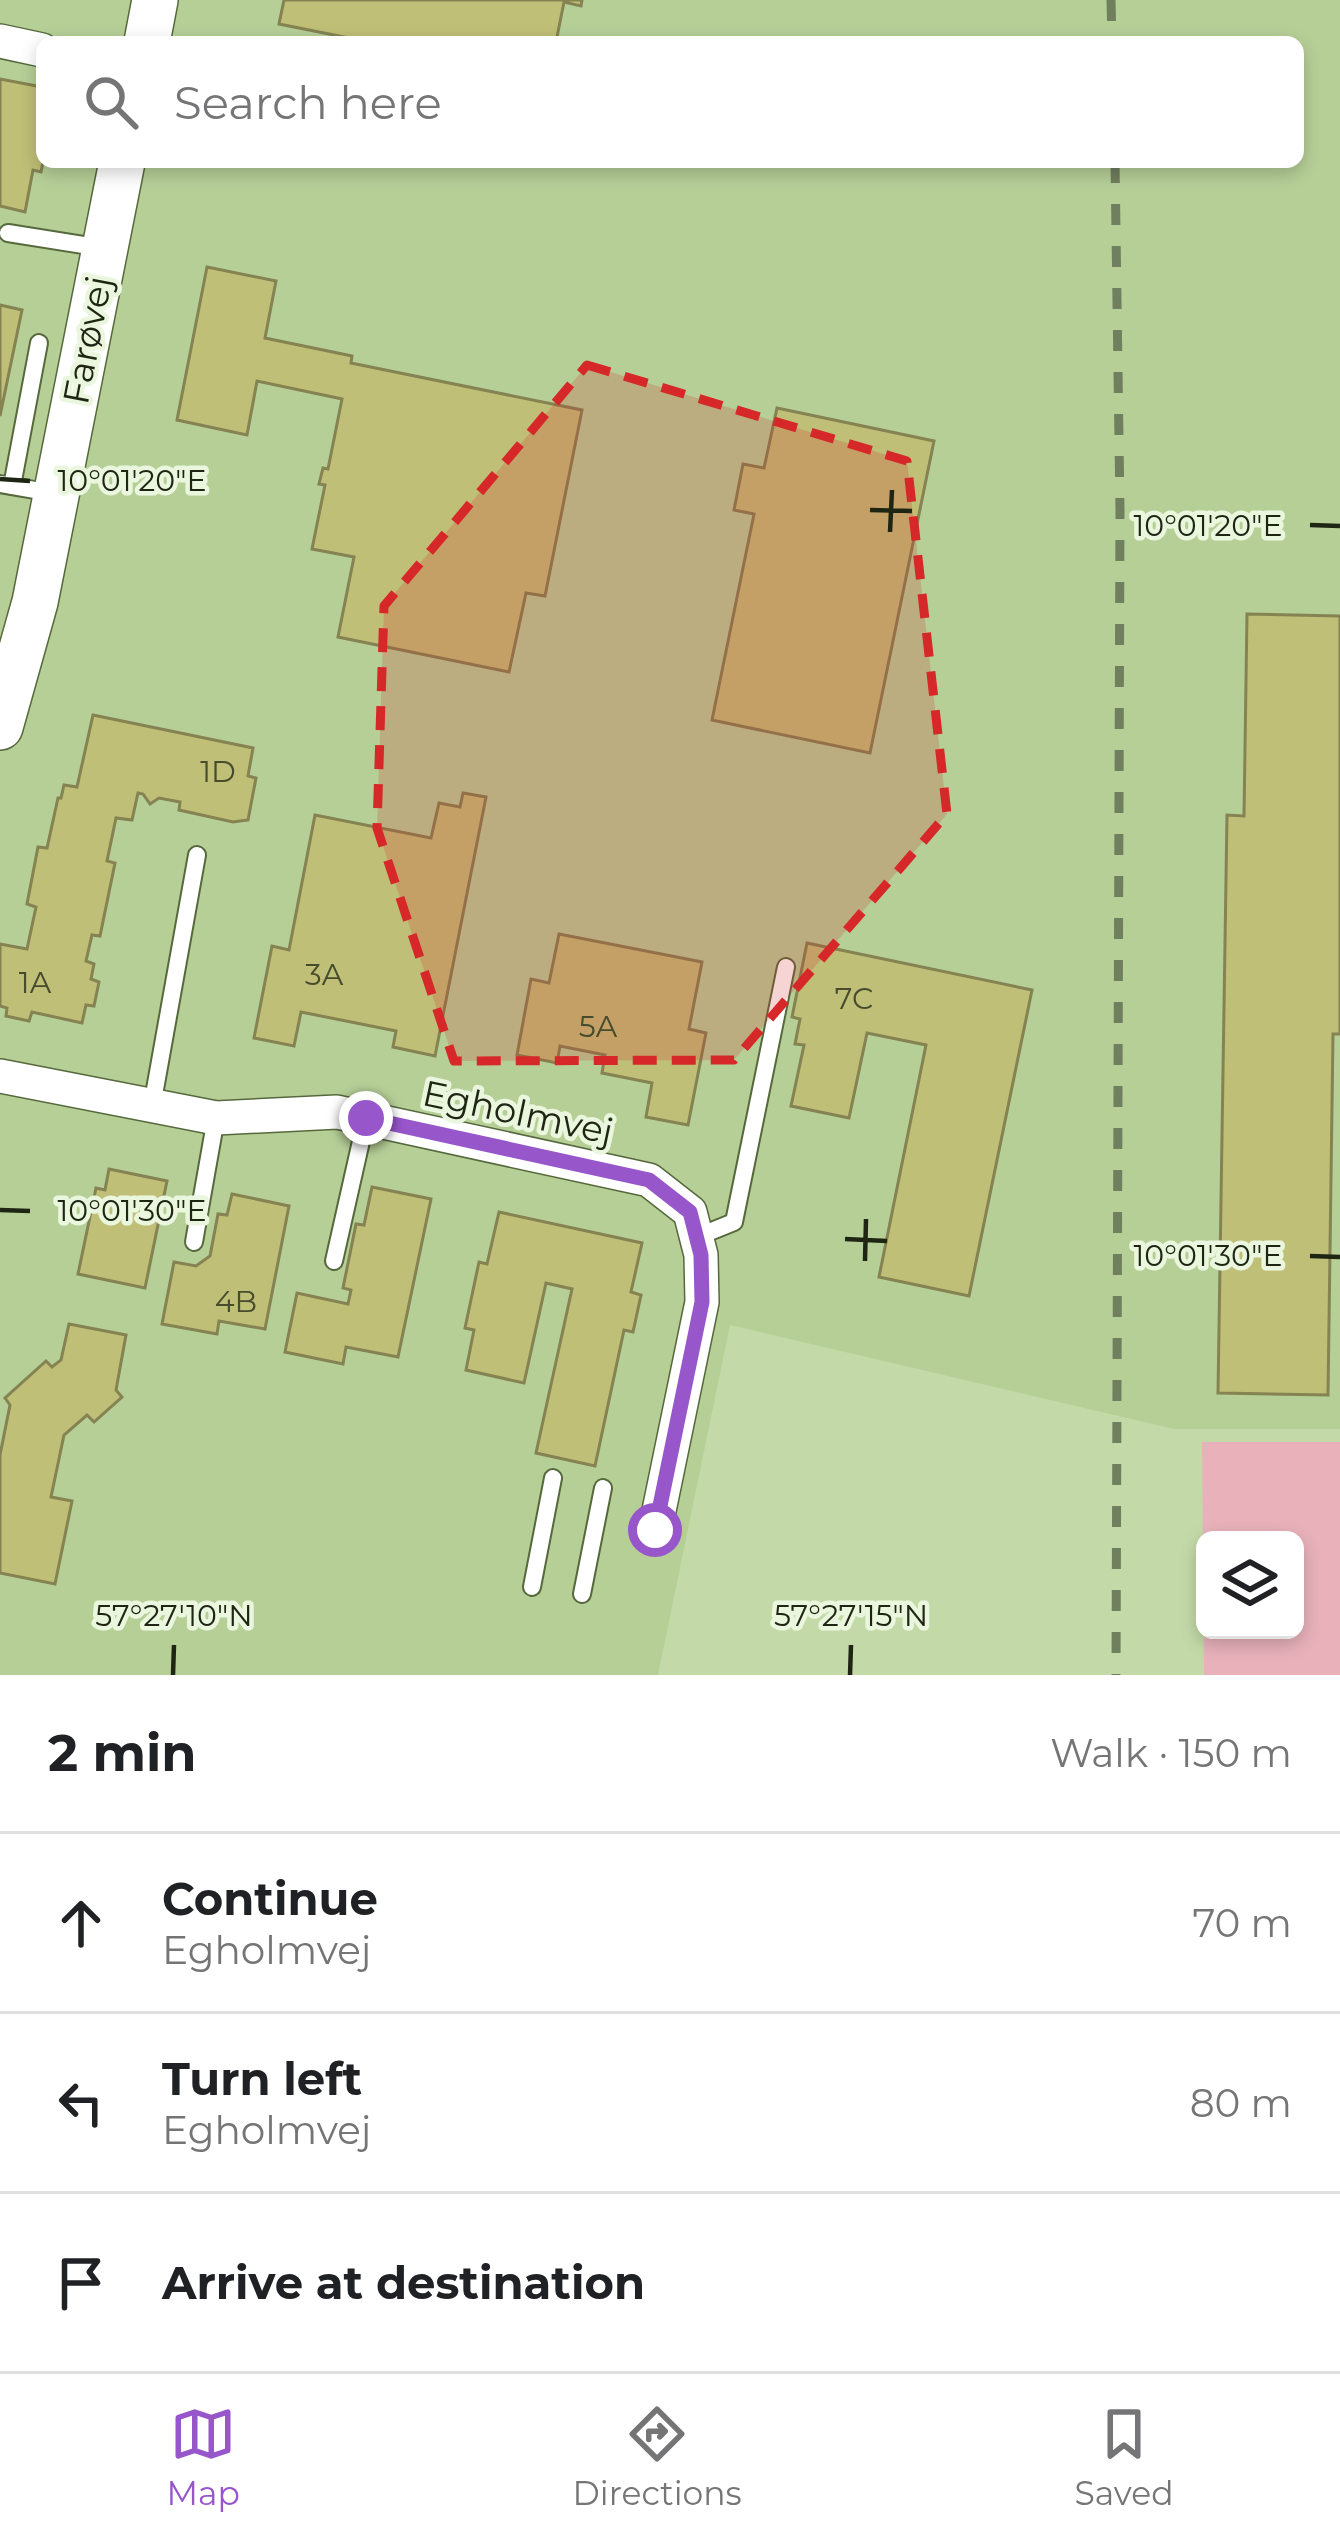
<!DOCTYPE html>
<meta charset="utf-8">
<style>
body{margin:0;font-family:Montserrat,sans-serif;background:#f6f6f6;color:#202124}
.controls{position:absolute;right:36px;bottom:36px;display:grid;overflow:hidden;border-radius:18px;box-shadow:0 6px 18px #0003}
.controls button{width:108px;height:108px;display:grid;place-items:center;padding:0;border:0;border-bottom:3px solid #e0e0e0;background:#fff;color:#202124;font:60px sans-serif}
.stop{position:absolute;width:36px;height:36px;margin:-27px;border:9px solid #9856cb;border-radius:50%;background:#fff}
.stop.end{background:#9856cb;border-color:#fff;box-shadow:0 3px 12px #0008}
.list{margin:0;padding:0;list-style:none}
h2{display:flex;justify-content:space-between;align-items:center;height:156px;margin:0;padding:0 48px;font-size:51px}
h2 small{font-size:39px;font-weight:400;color:#757577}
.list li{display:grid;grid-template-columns:78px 1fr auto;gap:36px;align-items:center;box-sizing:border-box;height:180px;padding:0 48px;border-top:3px solid #e0e0e0}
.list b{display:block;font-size:45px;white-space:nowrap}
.list p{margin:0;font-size:39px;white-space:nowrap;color:#757577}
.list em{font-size:39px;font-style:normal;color:#757577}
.icon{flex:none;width:66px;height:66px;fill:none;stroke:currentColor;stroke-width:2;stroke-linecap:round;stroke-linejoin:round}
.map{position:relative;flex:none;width:1340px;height:1675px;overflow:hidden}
.search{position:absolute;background:#fff;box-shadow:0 6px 18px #0003;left:36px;right:36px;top:36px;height:132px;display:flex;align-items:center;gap:30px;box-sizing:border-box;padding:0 42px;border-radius:18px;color:#757577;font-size:45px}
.sheet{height:696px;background:#fff}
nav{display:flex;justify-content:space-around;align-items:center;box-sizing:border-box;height:168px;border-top:3px solid #e0e0e0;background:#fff;font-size:33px;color:#757577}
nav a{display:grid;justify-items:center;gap:6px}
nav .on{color:#9856cb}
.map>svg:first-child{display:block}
</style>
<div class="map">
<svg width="1340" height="1675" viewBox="0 0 1340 1675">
<rect width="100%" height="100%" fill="#c3daa8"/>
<path fill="#b6cf97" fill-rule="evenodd" d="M0,0H1340V1429H1174L730,1325L658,1675H0ZM42,42H1298V162H42Z"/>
<path fill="#e9b2bb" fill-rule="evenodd" d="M1202,1442H1340V1675H1204ZM1205,1540H1295V1630H1205Z"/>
<g fill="#c0bf77" stroke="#848351" stroke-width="3">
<path d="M284,0H582L581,6L564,2L556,42H369L279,24Z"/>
<path d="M0,79L42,87L43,162L41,172L33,170L25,212L0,206Z"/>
<path d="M207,267L276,281L265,338L352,356L351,363L582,410L545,596L526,593L509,672L338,637L354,557L312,549L325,485L319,484L323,468L328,469L342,399L257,381L247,435L177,420Z"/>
<path d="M0,305L22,310L0,416Z"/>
<path d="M777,408L934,441L870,753L712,720L754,514L734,510L743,464L764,468Z"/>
<path d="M1247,614L1340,616V1034H1333L1328,1395L1218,1393L1227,815L1244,816Z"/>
<path d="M93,715L253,748L248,776L256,778L248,820L233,822L179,810L180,802L159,798L150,804L143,794L138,793L132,820L116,818L107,861L115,863L100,936L92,935L86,961L94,964L91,979L99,982L94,1006L86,1005L82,1023L32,1012L29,1021L6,1016L7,1008L0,1006V944L27,949L36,907L27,904L38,847L47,848L58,798H61L64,785L77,787Z"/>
<path d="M463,793L486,797L435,1056L393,1047L396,1031L301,1012L294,1046L254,1038L272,946L289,950L315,815L431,838L439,803L460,807Z"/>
<path d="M559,934L702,962L689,1029L706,1033L688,1125L646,1117L652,1083L602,1073L605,1055L560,1046L557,1063L517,1055L531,979L549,983Z"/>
<path d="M807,943L1032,990L969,1296L879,1277L926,1045L867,1033L849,1118L791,1106L804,1045L795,1044L800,1019L792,1017Z"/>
<path d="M109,1169L167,1181L145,1288L78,1274L96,1188L105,1190Z"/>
<path d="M372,1187L431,1199L398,1357L346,1347L343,1364L285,1352L297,1293L348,1304L351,1290L343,1288L356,1224L364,1225Z"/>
<path d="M232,1194L289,1206L265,1329L219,1321L217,1334L162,1324L174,1262L196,1266L210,1256L218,1214L227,1215Z"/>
<path d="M499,1212L642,1243L631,1292L641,1295L633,1332L624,1330L595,1466L536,1453L572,1289L546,1283L524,1383L466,1370L474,1330L465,1328L479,1262L487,1264Z"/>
<path d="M69,1324L126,1335L116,1390L122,1397L94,1422L87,1415L64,1435L51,1497L72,1501L55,1584L0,1573V1455L10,1405L5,1398L46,1361L52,1367L61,1360Z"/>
</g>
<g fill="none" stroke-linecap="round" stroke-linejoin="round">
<defs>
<g id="lane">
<path d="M8,233L102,248"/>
<path d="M0,484L52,493"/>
<path d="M12,486L39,343"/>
<path d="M152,1106L197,855"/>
<path d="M697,1237L734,1222L786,967"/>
<path d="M194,1242L216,1118"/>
<path d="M334,1261L366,1119"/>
<path d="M532,1587L553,1478"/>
<path d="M582,1594L603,1488"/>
</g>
<g id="street">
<path d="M0,41L42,50"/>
<path d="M0,1076L216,1118L337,1112L649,1180L690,1212L701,1255L702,1302L655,1530"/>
</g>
<g id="secondary">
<path d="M147,42L155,0"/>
<path d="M0,727L35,602L122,162"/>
</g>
</defs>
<use href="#lane" stroke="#56693c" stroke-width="20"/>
<use href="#street" stroke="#56693c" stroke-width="36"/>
<use href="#secondary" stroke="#56693c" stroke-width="48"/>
<use href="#lane" stroke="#fff" stroke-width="16"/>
<use href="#street" stroke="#fff" stroke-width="33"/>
<use href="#secondary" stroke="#fff" stroke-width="45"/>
<g stroke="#707f5d" stroke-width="9" stroke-dasharray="21 21" stroke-linecap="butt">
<path d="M1111,0L1112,42"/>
<path d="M1115,162L1120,510L1116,1675"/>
</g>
</g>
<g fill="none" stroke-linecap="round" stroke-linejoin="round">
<path stroke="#9856cb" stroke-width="15" d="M366,1118L649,1180L690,1212L701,1255L702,1302L655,1530"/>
</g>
<path fill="#d62828" fill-opacity="0.2" stroke="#d62828" stroke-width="9" stroke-dasharray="24 15" stroke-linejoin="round" d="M587,365L907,461L947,814L734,1060L454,1061L377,828L384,606Z"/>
<path fill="none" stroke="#1e2613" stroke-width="4.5" d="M0,479L30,481M870,510L912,511M1310,525L1340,526M890,532L892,490M0,1210L30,1211M845,1239L887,1241M1310,1256L1340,1257M865,1261L866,1219M173,1675L174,1645M850,1675L851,1645"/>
<g text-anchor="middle" stroke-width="9" stroke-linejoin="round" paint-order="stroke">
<g font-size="30" fill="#464c2c">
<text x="218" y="782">1D</text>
<text x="324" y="985">3A</text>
<text x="35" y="993">1A</text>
<text x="854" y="1009">7C</text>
<text x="598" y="1037">5A</text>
<text x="236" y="1312">4B</text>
</g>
<g font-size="36" fill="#1e2613" stroke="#eaf6dd">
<text transform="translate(87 340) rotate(-79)" y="13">Farøvej</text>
<text transform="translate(518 1112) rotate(12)" y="13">Egholmvej</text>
</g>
</g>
<g font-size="30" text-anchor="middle" fill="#1e2613" stroke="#eaf6dd" stroke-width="9" stroke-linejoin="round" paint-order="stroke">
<text x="132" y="491">10°01'20"E</text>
<text x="1208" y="536">10°01'20"E</text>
<text x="132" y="1221">10°01'30"E</text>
<text x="1208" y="1266">10°01'30"E</text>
<text x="174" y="1626">57°27'10"N</text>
<text x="851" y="1626">57°27'15"N</text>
</g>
</svg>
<div class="controls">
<button><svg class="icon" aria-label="layers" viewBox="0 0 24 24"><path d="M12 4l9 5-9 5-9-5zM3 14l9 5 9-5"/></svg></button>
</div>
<div class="stop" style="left:655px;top:1530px"></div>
<div class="stop end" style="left:366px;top:1118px"></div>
<div class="search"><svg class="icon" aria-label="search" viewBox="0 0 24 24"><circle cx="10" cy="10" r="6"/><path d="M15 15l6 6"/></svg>Search here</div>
</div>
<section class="sheet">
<h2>2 min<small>Walk · 150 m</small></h2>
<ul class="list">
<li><svg class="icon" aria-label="ahead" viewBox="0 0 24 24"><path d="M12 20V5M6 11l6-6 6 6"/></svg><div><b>Continue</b><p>Egholmvej</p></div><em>70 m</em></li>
<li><svg class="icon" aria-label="left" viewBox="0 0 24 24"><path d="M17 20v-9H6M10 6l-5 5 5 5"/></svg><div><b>Turn left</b><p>Egholmvej</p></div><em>80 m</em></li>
<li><svg class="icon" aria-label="arrive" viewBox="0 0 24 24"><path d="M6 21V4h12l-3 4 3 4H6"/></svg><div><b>Arrive at destination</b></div></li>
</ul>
</section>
<nav>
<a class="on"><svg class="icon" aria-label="map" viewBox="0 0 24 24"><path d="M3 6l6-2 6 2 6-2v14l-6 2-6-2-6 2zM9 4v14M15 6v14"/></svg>Map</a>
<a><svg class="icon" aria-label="directions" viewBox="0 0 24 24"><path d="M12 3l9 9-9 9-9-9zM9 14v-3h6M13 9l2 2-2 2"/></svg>Directions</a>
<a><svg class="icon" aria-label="saved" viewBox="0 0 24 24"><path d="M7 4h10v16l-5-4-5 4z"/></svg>Saved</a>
</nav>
